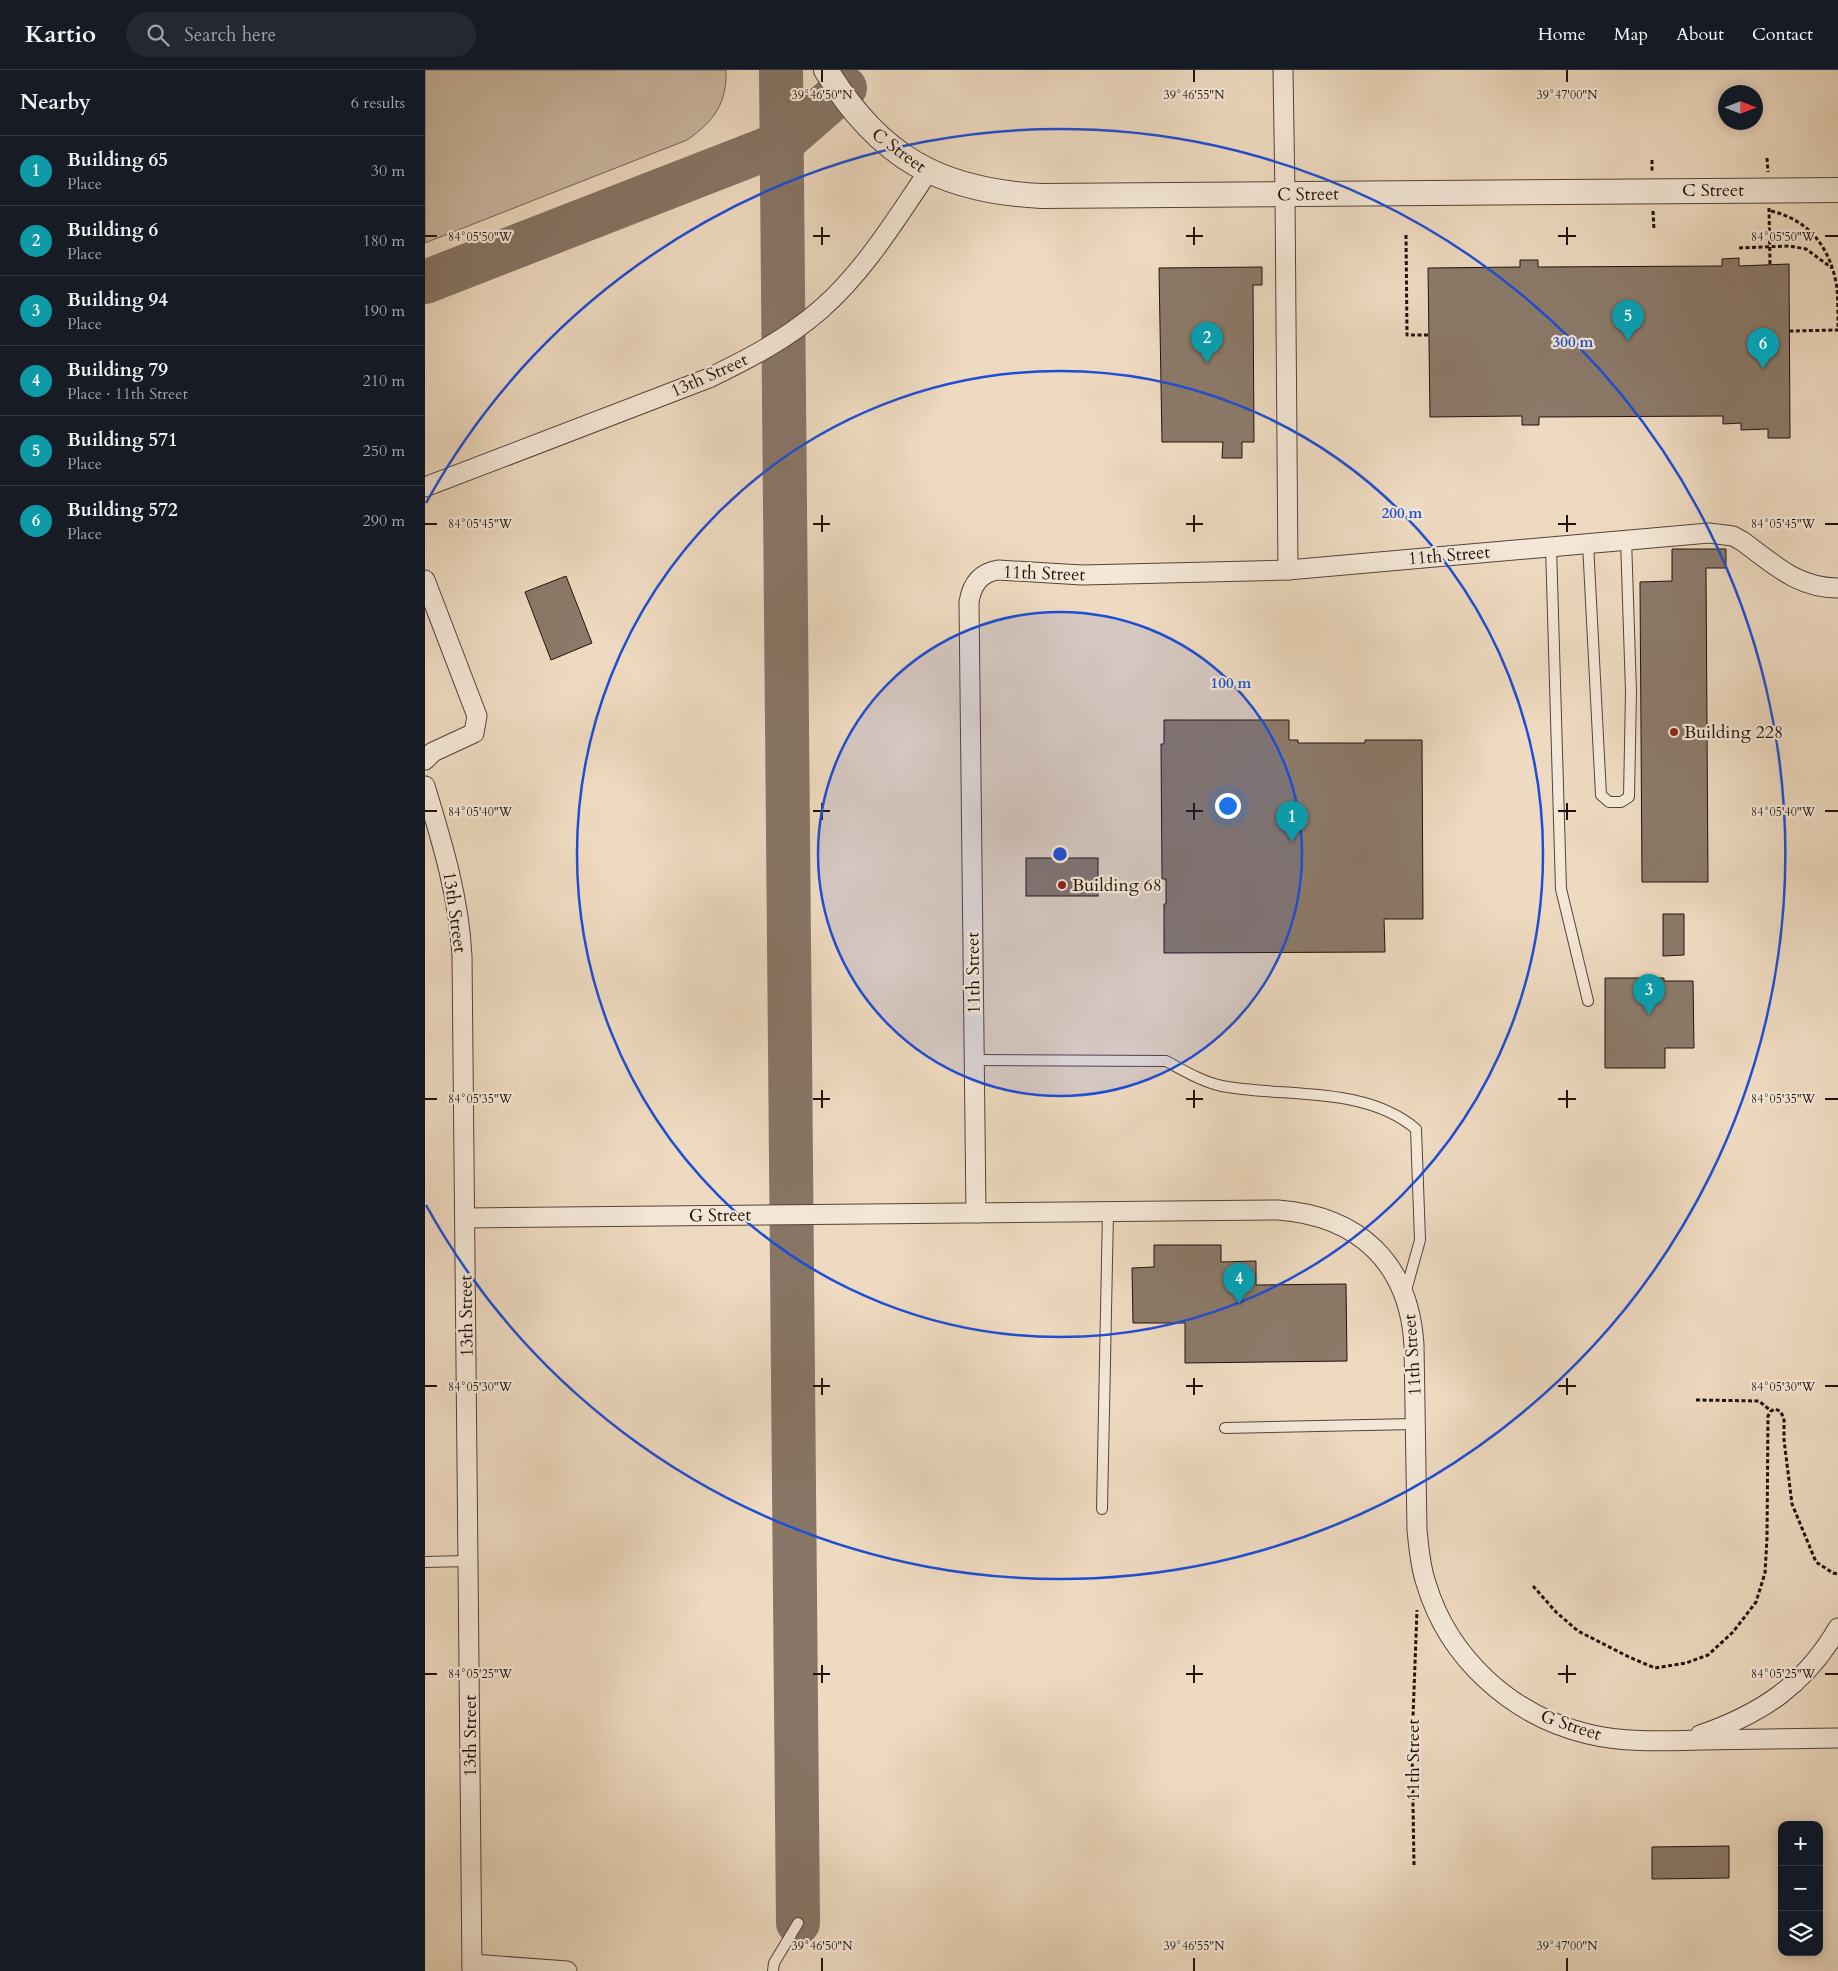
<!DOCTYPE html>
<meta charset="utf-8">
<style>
body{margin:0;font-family:Cardo,serif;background:#242831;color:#f1f3f6}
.controls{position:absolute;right:15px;bottom:15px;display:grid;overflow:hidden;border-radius:10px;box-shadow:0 2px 12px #0003}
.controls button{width:45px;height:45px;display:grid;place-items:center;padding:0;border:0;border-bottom:1px solid #363941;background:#171b24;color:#f1f3f6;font:25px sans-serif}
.compass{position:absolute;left:1293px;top:15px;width:45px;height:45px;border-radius:50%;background:#171b24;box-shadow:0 2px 12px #0003;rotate:90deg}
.you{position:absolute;left:802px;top:735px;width:18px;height:18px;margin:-12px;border:4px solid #fff;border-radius:50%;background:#1a73e8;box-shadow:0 0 0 8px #1a73e833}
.badge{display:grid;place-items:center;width:32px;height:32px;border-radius:50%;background:#0f766e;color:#fff;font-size:16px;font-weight:700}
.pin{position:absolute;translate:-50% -41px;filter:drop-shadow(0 1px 2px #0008)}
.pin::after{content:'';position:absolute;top:26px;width:18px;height:15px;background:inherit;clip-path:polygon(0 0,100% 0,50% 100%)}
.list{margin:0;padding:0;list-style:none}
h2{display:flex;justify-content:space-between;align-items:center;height:65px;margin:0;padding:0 20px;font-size:21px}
h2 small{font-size:16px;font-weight:400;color:#9ea1a6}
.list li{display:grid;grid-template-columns:32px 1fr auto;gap:15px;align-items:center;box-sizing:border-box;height:70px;padding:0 20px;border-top:1px solid #363941}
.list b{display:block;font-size:19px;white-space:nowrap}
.list p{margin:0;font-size:16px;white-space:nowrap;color:#9ea1a6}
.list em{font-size:16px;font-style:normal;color:#9ea1a6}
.icon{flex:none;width:28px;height:28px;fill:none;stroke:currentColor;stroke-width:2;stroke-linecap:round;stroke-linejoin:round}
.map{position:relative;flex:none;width:1413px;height:1901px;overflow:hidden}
header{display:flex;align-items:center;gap:30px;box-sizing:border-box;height:70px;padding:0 25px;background:#171b24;border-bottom:1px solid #363941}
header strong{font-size:24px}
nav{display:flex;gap:28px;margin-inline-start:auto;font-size:18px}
.search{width:350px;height:45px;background:#242831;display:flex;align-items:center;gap:12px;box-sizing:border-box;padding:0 18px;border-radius:28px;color:#9ea1a6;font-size:19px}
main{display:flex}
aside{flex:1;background:#171b24}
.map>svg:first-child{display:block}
</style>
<header>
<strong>Kartio</strong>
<div class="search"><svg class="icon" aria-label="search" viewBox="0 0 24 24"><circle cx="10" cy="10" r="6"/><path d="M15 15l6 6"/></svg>Search here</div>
<nav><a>Home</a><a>Map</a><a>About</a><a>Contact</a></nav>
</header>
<main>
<aside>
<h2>Nearby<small>6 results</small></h2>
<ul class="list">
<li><span class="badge" style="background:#0f9aa8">1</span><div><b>Building 65</b><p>Place</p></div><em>30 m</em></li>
<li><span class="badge" style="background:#0f9aa8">2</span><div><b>Building 6</b><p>Place</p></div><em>180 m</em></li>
<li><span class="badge" style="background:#0f9aa8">3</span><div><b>Building 94</b><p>Place</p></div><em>190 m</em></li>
<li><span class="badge" style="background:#0f9aa8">4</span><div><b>Building 79</b><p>Place · 11th Street</p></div><em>210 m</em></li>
<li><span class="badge" style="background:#0f9aa8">5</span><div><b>Building 571</b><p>Place</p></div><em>250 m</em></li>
<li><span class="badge" style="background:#0f9aa8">6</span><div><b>Building 572</b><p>Place</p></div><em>290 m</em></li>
</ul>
</aside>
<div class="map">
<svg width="1413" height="1901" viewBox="0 0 1413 1901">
<rect width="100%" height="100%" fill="#eedac0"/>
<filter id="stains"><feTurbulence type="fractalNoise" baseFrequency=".004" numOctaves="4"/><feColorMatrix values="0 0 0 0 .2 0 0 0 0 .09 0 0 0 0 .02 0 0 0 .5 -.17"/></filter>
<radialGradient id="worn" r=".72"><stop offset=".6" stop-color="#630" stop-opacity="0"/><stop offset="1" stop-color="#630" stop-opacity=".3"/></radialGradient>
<path fill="#cbb8a2" stroke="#766558" d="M0,0H301C302,34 289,51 262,70L0,173Z"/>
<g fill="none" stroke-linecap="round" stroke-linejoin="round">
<g stroke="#877666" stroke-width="44">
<path d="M356,0L373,1853"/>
<path d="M0,212L357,73L420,18"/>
</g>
</g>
<g fill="#8b7a6a" stroke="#20120d">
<path d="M1314,188V196L1364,194L1365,368H1343V359L1316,360V353L1298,354V346L1114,347V355H1097V346L1005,347L1003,198L1095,197V190H1113V197L1297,196V189Z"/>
<path d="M837,197V215H828L829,372H817V388H797L798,372H737L734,198Z"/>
<path d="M1247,479H1301V498H1281L1283,812H1217L1215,512L1247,511Z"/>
<path d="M141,506L167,573L126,590L100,522Z"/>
<path d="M739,650H864V670H873V673H940V670H997L998,849H959L960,882L739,883V834H741V809H737L736,674H739Z"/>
<rect x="601" y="788" width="72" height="38"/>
<path d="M1238,844H1259V885L1238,886Z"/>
<path d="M1180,908H1239V911H1268L1269,978H1240V998H1180Z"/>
<path d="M729,1175H796V1192L831,1191V1215L921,1214L922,1291L760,1293V1253H708L707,1198L729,1197Z"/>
<path d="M1304,1776V1808L1227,1809V1777Z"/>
</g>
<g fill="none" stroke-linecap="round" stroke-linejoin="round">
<defs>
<g id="service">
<path d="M1163,473L1176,725L1184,732H1196L1204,727L1206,622L1201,469"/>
<path d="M1126,476L1136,819L1163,931"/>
<path d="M549,990L741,991C758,1000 777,1012 797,1016C860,1028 939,1015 991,1059L995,1170L980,1224"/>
<path d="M800,1358L990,1354"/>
<path d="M677,1439L683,1142"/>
<path d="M0,1492L43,1491"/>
<path d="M348,1901L349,1893L373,1853"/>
</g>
<g id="minor">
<path d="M858,0L860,124L863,500"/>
<path d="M0,417L284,308C323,289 362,269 395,240C439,202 471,149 503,102"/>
<path d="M0,510L52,646L49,663L8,682L0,690"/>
<path d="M0,716C17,772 34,827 37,886L47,1901"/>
<path d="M551,1143L544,532C547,514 555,503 573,500L657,505L863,500L1284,463L1308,466L1317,471C1349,494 1372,518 1413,518"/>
<path d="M40,1148L853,1140C934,1146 984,1193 989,1275L992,1460C994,1478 995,1496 1001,1513C1023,1588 1087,1646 1163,1664C1200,1673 1239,1671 1276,1670C1322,1669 1367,1669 1413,1668"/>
<path d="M1275,1665C1336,1644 1380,1615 1413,1558"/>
<path d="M47,1894L142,1901"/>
</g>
<path id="tertiary" d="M401,0C454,87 515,121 616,126L1413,120"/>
</defs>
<use href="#service" stroke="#54443a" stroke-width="12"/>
<use href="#minor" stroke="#54443a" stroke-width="21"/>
<use href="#tertiary" stroke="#54443a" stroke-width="26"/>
<g stroke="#20120d" stroke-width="3" stroke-dasharray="4 2.5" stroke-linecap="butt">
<path d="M1342,88L1343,102"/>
<path d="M1227,90V102"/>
<path d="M1344,138L1345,195"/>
<path d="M1228,141L1229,160"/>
<path d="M1346,141C1385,150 1406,179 1412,218C1413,231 1413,247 1413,260L1365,261"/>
<path d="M981,165L982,265H1004"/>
<path d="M1314,178L1365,176L1381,179L1407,198"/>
<path d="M1271,1330L1334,1331L1346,1341"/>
<path d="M1108,1516L1131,1542L1153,1561L1204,1587L1230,1598L1261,1593L1283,1585L1308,1562L1331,1532L1340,1503L1342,1468L1343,1346L1346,1341L1350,1339L1355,1341L1359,1348V1370L1367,1434L1391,1492L1408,1503L1413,1504"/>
<path d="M989,1795L987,1674L992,1540"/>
</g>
<use href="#service" stroke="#f4e7d6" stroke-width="10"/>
<use href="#minor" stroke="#f4e7d6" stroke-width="19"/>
<use href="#tertiary" stroke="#f4e7d6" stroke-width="24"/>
</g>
<path fill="none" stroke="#20120d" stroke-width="2" d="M397,0V12M769,0V12M1142,0V12M397,157V175M769,157V175M1142,157V175M0,166H12M388,166H405M761,166H778M1133,166H1151M1400,166H1413M397,445V462M769,445V462M1142,445V462M0,454H12M388,454H405M761,454H778M1133,454H1151M1400,454H1413M397,733V750M769,733V750M1142,733V750M0,741H12M388,741H405M761,741H778M1133,741H1151M1400,741H1413M397,1020V1038M769,1020V1038M1142,1020V1038M0,1029H12M388,1029H405M761,1029H778M1133,1029H1151M1400,1029H1413M397,1308V1325M769,1308V1325M1142,1308V1325M0,1316H12M388,1316H405M761,1316H778M1133,1316H1151M1400,1316H1413M397,1595V1613M769,1595V1613M1142,1595V1613M0,1604H12M388,1604H405M761,1604H778M1133,1604H1151M1400,1604H1413M397,1888V1901M769,1888V1901M1142,1888V1901"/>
<circle cx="635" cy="784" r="242" fill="#1d4ed8" fill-opacity=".12"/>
<g fill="none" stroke="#1d4ed8" stroke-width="2.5">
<circle cx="635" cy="784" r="242"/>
<circle cx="635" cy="784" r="483"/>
<path d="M1 433A725 725 0 1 1 1 1135"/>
</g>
<g fill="#8f2418" stroke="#f4e7d6" stroke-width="2">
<circle cx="1249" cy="662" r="5"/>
<circle cx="637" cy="815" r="5"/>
</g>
<g text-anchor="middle" stroke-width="4.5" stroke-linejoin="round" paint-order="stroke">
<g font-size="18" fill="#20120d" stroke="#f4e7d6">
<text transform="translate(474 80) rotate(36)" y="6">C Street</text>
<text x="1288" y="126">C Street</text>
<text transform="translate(883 124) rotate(-1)" y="6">C Street</text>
<text transform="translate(284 305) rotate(-24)" y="6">13th Street</text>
<text transform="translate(1024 485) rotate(-5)" y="6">11th Street</text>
<text transform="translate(619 503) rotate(2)" y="6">11th Street</text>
<text transform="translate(30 842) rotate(82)" y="6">13th Street</text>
<text transform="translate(548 903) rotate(-91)" y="6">11th Street</text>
<text transform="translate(295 1145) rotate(-1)" y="6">G Street</text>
<text transform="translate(41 1246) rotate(-91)" y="6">13th Street</text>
<text transform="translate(987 1285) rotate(-94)" y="6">11th Street</text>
<text transform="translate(1146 1655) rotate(18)" y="6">G Street</text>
<text transform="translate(45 1666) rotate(-90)" y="6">13th Street</text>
<text transform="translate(988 1690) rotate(-90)" y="6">11th Street</text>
</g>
<g font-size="18" fill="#20120d" stroke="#f4e7d6" text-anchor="start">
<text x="1259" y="668">Building 228</text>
<text x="647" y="821">Building 68</text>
</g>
</g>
<g font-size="12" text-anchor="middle" fill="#20120d" stroke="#f4e7d6" stroke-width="4.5" stroke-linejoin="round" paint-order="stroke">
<text x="397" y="29">39°46'50"N</text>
<text x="769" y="29">39°46'55"N</text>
<text x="1142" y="29">39°47'00"N</text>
<text x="1358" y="171">84°05'50"W</text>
<text x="55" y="171">84°05'50"W</text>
<text x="1358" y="458">84°05'45"W</text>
<text x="55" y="458">84°05'45"W</text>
<text x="1358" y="746">84°05'40"W</text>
<text x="55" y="746">84°05'40"W</text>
<text x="1358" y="1033">84°05'35"W</text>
<text x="55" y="1033">84°05'35"W</text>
<text x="55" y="1321">84°05'30"W</text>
<text x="1358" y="1321">84°05'30"W</text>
<text x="1358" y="1608">84°05'25"W</text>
<text x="55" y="1608">84°05'25"W</text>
<text x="397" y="1880">39°46'50"N</text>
<text x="769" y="1880">39°46'55"N</text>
<text x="1142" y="1880">39°47'00"N</text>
</g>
<circle cx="635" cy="784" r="8" fill="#1d4ed8" stroke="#f4e7d6" stroke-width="2.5"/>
<g font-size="15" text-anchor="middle" font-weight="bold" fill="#1d4ed8" stroke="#f4e7d6" stroke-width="4.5" stroke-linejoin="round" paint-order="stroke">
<text x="1148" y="277">300 m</text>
<text x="977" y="448">200 m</text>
<text x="806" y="618">100 m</text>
</g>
<rect width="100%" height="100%" filter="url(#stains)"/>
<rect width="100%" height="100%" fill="url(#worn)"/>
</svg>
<div class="controls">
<button>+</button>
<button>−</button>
<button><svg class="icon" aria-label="layers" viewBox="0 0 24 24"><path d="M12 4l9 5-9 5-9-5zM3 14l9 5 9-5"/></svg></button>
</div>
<svg class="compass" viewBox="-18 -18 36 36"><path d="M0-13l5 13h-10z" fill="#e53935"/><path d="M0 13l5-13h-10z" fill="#9ea1a6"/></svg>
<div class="you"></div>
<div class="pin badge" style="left:867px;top:772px;background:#0f9aa8">1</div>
<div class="pin badge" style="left:782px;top:293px;background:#0f9aa8">2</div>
<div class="pin badge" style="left:1224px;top:945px;background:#0f9aa8">3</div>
<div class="pin badge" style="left:814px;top:1234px;background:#0f9aa8">4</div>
<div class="pin badge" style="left:1203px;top:271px;background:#0f9aa8">5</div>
<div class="pin badge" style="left:1338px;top:299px;background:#0f9aa8">6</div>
</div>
</main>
